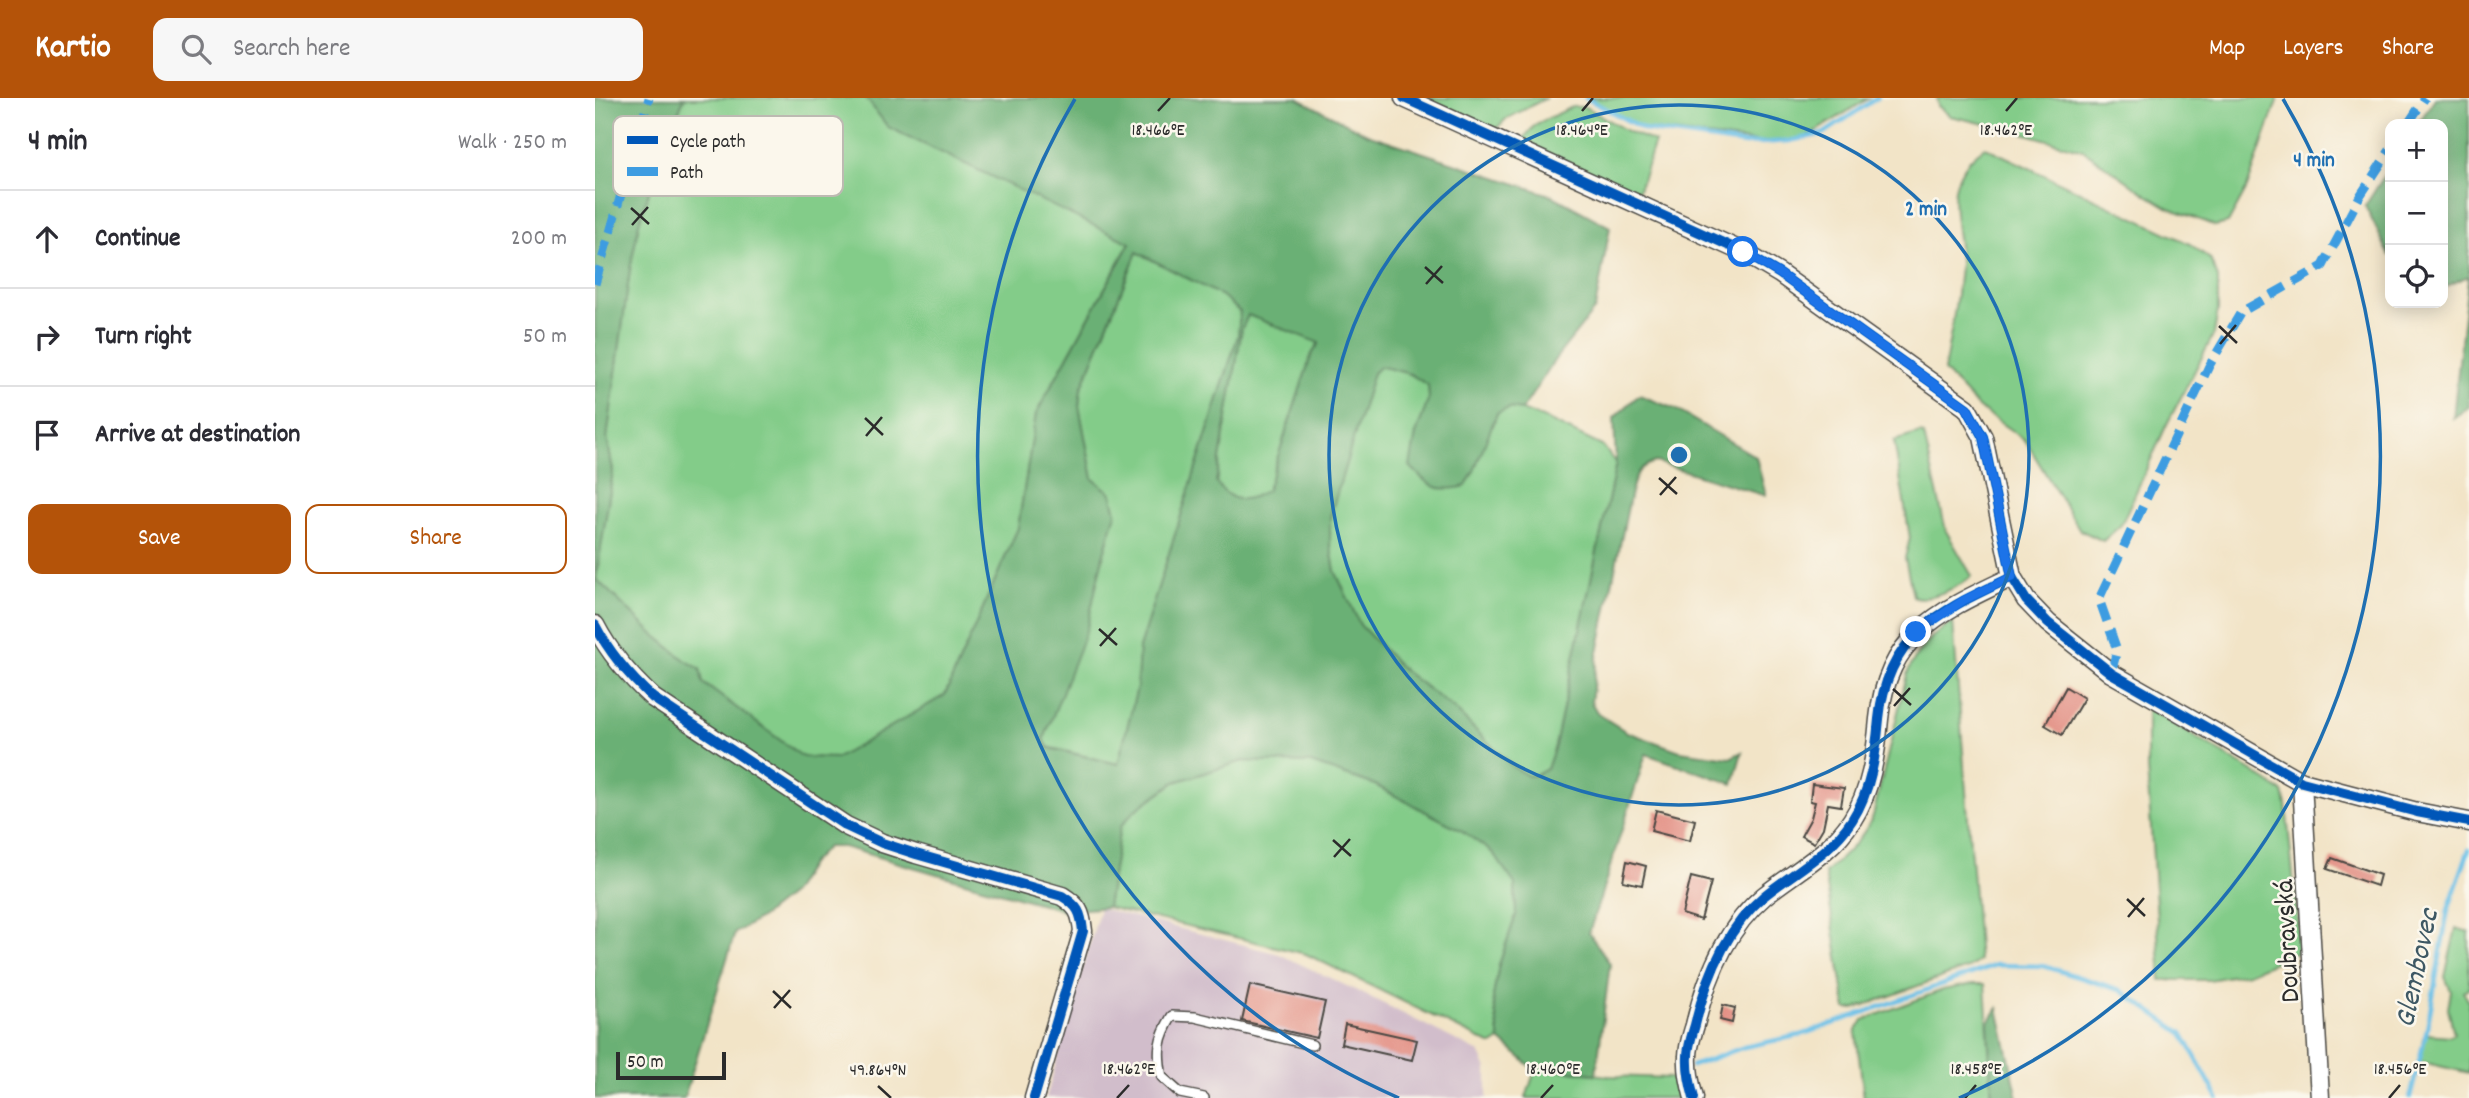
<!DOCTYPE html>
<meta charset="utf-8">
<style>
body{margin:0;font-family:Dekko,sans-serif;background:#f7f7f7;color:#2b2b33}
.controls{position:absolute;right:21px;top:21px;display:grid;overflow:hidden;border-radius:14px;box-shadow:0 4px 18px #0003}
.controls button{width:63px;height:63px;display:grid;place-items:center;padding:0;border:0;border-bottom:2px solid #e1e1e2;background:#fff;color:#2b2b33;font:35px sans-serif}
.scale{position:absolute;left:21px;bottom:18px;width:110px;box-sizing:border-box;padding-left:7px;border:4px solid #2b2b2b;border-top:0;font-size:19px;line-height:24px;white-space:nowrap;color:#2b2b2b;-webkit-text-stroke:5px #fbf7ec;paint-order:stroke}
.stop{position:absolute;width:21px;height:21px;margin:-16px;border:5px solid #1a73e8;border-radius:50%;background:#fff}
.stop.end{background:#1a73e8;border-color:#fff;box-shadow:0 2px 7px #0008}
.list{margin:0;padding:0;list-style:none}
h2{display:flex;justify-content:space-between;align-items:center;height:91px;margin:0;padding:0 28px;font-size:30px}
h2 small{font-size:23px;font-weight:400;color:#7c7c81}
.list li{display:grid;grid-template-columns:46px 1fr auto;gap:21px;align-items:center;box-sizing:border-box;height:98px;padding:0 28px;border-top:2px solid #e1e1e2}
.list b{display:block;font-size:26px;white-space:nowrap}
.list em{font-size:23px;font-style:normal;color:#7c7c81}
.actions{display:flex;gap:14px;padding:21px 28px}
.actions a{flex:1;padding:16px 0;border:2px solid #b45309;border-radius:14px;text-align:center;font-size:24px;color:#b45309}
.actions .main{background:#b45309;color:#fff}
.icon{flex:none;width:38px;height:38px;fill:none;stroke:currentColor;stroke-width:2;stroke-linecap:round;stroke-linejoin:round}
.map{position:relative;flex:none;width:1874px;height:1000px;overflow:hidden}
header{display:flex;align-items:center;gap:42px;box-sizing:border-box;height:98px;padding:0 35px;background:#b45309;color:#fff}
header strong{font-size:33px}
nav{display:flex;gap:38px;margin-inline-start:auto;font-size:24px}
.search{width:490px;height:63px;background:#f7f7f7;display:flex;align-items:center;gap:18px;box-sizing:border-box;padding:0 24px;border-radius:14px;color:#7c7c81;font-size:26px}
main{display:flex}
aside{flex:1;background:#fff}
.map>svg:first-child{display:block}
</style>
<header>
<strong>Kartio</strong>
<div class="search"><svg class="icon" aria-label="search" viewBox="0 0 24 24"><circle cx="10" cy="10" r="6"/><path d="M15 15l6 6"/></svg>Search here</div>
<nav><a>Map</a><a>Layers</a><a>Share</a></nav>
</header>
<main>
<aside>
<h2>4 min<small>Walk · 250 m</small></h2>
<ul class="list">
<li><svg class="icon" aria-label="ahead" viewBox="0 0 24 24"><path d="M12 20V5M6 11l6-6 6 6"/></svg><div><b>Continue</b></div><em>200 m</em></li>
<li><svg class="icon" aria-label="right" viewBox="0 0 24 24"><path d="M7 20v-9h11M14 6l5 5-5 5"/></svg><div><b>Turn right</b></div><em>50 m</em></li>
<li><svg class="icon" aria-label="arrive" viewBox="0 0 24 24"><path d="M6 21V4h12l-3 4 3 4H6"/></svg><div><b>Arrive at destination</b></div></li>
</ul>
<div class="actions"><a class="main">Save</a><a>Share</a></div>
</aside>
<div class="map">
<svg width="1874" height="1000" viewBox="0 0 1874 1000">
<rect width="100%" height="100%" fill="#fbf7ec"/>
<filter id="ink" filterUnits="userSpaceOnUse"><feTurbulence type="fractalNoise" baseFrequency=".0143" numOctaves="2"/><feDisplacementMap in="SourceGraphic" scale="14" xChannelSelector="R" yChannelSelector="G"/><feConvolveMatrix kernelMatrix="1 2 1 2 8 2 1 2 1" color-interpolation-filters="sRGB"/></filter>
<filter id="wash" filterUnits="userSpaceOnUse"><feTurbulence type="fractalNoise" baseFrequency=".00686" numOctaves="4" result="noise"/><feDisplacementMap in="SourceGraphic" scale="28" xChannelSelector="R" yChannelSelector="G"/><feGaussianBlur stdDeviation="1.57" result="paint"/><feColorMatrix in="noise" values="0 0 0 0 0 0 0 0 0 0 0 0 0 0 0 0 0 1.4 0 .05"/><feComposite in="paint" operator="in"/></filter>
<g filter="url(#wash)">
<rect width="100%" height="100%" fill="#f2e4c7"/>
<path fill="#d1bdcb" d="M505,810L684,856L775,899L884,954L892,971V1000H451Z"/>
<g fill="#83cc89" stroke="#577c5a" stroke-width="2">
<path d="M89,0H271L293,29L535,144L441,316L423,430L350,597L242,660L207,659L108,585L105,571L90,562L56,534L1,481L18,373L12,340L35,172L44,125L63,64Z"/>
<path d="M819,0H951L911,21L901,31L892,34Z"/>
<path d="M991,0H1274L1208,41L1164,44L1049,31Z"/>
<path d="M1342,0H1683L1652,90L1633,125L1620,128L1572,109L1552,97L1488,52L1421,33L1355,18L1343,8Z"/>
<path d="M977,9H990L1034,34L1060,44L1041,100L929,48L928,41L941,26Z"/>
<path d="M1390,49L1595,146L1615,161L1623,180V212L1619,236L1572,326L1526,427L1508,443L1485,432L1430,342L1384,310L1349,273C1355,237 1363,203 1365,166C1366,144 1356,111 1360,91C1364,72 1375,59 1390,49Z"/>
<path d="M542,154L629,199L645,214L643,238L544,550L542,590L523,666L453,649L449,641L491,530L508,458L521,415L516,395L498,381L484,308L486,291Z"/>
<path d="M653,217L724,244L716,258L672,392C651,405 636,406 621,385L647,230Z"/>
<path d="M785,268L815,276L833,287L834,300L821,336L898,328L902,315L914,310L927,312L955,323L1009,349L1021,366L960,648L952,671L942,677L933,678L918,669L858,610L808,572L765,527L740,473L735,445V418L778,275Z"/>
<path d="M1325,335L1329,337L1351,433L1377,478C1366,488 1331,505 1318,498L1310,460L1315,440L1299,343Z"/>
<path d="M1358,524L1384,863L1375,869L1259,911H1251L1230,775C1249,758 1267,742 1278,718L1312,576C1322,552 1336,537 1358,524Z"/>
<path d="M1552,610L1655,672L1688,694L1691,707L1705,847L1703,854L1653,875L1614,882H1566L1552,670Z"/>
<path d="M648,663L716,665L780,687L866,732L898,755L920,785L921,817L904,867L898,899L905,942L897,947L711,856L512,809L525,729L539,713L580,684Z"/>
<path d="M1861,830L1874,834V890L1868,893L1874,904V975L1827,964L1825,962L1828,940L1832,936L1855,938L1859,935L1853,911L1856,893L1850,879Z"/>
<path d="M1378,886H1390L1397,1000H1269L1261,934L1268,922L1348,892Z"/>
<path d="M951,970L1013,978L1076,980L1083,985L1090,1000H931L940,972Z"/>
</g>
<g fill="#6ab075" stroke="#4a6e50" stroke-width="2" fill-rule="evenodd">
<path d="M0,0H89L63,64L44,125L35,172L12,340L18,373L1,481L56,534L90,562L105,571L108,585L208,659L242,660L350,597L423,430L441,316L535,145L293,29L271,0H702L772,36L958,98L1015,129L1000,211L961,260L927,312L914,310L902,315L879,373L871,388C841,395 835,389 815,368L821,336L834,300L833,287L815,276L785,268L778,275L735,419V445L740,473L765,527L808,572L858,610L918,669L933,678L941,677L952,671L960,648L1021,366L1019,320L1044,297L1080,311L1161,359L1171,398L1061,364C1042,368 1041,377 1036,394L1002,559L996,604L1003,616L1032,634L1085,653L1135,660L1147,654L1138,686L1051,656L994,835L1015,866L1001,976L951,970L940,972L905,942L898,899L904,867L921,817L920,786L898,755L866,732L780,687L716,665L648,663L580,684L539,713L525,729L512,809L471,813L248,749H232L216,765L197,795L167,819L140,835L89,1000H0ZM542,154L629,199L645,214L643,238L544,550L542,590L523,666L453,650L449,641L492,530L508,458L521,415L516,395L498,381L484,308L486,291ZM653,217L724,245L716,258L672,392C651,405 636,406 621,384L647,230Z"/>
<path d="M1840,0H1874V309L1858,320L1873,178L1848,190V26H1823Z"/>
<path d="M1795,69V158L1770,108Z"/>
<path d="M1403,910L1423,1000H1397L1393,925Z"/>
</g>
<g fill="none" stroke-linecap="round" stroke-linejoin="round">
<g stroke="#6cc1e8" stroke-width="4.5">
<path d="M991,0L1050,32L1150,46L1194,43L1228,36L1282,0"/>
<path d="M1097,968L1149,949L1206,937L1401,867L1449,868L1525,892L1587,935L1623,1000"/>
<path d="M1815,1000L1832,931L1853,812L1874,751"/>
</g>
</g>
<g id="blocks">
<g fill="#e28c81">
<path d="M1471,589L1489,600L1467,637L1450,627Z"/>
<path d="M1217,686L1249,690L1246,708L1233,706L1228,730L1219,745L1206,738L1216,720L1220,704L1215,703Z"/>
<path d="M1061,712L1100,722L1095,743L1056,733Z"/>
<path d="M1737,760L1785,777L1782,788L1732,771Z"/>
<path d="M1032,763L1051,768L1047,787L1028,783Z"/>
<path d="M1096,779L1116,784L1106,822L1087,816Z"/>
<path d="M655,887L730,904L722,940L647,923Z"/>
<path d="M1128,907L1140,910L1137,925L1125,922Z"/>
<path d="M750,926L822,942L817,962L746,946Z"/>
</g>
</g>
</g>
<g filter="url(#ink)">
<use href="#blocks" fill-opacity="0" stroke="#494742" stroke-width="2"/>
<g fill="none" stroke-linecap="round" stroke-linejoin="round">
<defs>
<path id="service" d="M609,1000L585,995L567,979C562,953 563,941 577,918L600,919L717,947"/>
<g id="minor">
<path d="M809,0L1148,154L1185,176L1372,310L1388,339L1417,479L1431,502L1453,525L1516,575L1707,684L1822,714L1874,724"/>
<path d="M0,527C15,556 34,578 58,600L251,728L287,745L321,756L467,798C483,808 486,814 488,833L439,1000"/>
<path d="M1707,684L1725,1000"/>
<path d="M1099,1000C1095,986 1092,973 1093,958C1093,948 1097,937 1100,927C1111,881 1131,830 1169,798C1200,773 1235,756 1257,722C1276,693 1281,655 1284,621C1292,535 1348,512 1417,479"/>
</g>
</defs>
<use href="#service" stroke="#494742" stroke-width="12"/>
<use href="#minor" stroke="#494742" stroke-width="21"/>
<use href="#service" stroke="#fff" stroke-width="9"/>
<use href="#minor" stroke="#fff" stroke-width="18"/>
<g stroke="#3d9ce1" stroke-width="9" stroke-dasharray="18 9" stroke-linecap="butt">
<path d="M1813,26L1830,0"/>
<path d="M0,186L54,0"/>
<path d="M1516,575L1522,552L1504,501L1614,268L1646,214L1728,168L1765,98L1795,52"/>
</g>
<defs>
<g id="cycleway">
<path d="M809,0L1148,154L1185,176L1372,310L1388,339L1417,479L1431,502L1453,525L1516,575L1707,684L1822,714L1874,724"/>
<path d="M0,527C15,556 34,578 58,600L251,728L287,745L321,756L467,798C483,808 486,814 488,833L439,1000"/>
<path d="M1099,1000C1095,986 1092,973 1093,958C1093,948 1097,937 1100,927C1111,881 1131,830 1169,798C1200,773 1235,756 1257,722C1276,693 1281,655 1284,621C1292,535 1348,512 1417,479"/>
</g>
</defs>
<use href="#cycleway" stroke="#fbf7ec" stroke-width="15"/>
<use href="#cycleway" stroke="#0057b8" stroke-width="10"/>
</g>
</g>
<g fill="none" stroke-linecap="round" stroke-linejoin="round" filter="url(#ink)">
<path stroke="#1a73e8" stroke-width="9" d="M1148,154L1185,176L1372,310L1388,339L1417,479L1369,502L1321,534"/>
</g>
<path fill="none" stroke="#2b2b2b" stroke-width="2.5" d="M563,13L575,0M987,13L998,0M1411,13L1422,0M36,110L54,126M37,127L53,109M830,169L848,185M831,186L847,168M1624,228L1642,245M1625,246L1641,227M270,320L288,337M271,338L287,319M1064,380L1082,396M1065,397L1081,379M504,531L522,547M505,548L521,530M1298,591L1316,607M1299,608L1315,590M738,742L756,758M739,759L755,741M1532,801L1550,818M1533,819L1549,800M178,893L196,910M179,910L195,892M283,988L296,1000M522,1000L534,987M946,1000L958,987M1370,1000L1381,987M1794,1000L1805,987"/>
<g fill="none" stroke="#1f6fb2" stroke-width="3.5">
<circle cx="1084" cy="357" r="350"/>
<path d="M804 1000A701 701 0 0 1 480 1M1688 1A701 701 0 0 1 1364 1000"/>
</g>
<g text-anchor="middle" stroke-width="5" stroke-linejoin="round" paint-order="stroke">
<g font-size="28" fill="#2b2b2b" stroke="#fbf7ec">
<text transform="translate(1690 843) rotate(-93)" y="10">Doubravská</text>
</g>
<g font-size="30" font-style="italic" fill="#3e5864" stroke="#fbf7ec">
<text transform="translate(1820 870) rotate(-78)" y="10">Glembovec</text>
</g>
</g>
<rect x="18" y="18" width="230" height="80" rx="10" fill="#fbf7ec" stroke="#bdbab2" stroke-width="2"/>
<rect x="32" y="38" width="31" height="8" fill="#0057b8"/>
<rect x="32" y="69" width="31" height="9" fill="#3d9ce1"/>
<g font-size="19" fill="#2b2b2b">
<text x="75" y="49">Cycle path</text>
<text x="75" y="80">Path</text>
</g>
<g font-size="18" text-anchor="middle" fill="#2b2b2b" stroke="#fbf7ec" stroke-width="5" stroke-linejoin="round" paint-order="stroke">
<text x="563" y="37">18.466°E</text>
<text x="987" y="37">18.464°E</text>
<text x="1411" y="37">18.462°E</text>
<text x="534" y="976">18.462°E</text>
<text x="958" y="976">18.460°E</text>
<text x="1381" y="976">18.458°E</text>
<text x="1805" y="976">18.456°E</text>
<text x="283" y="977">49.864°N</text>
</g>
<circle cx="1084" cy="357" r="10" fill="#1f6fb2" stroke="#fbf7ec" stroke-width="3.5"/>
<g font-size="21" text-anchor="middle" font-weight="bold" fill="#1f6fb2" stroke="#fbf7ec" stroke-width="5" stroke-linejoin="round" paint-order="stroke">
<text x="1719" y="68">4 min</text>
<text x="1331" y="117">2 min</text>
</g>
</svg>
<div class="controls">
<button>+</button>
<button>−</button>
<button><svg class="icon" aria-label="locate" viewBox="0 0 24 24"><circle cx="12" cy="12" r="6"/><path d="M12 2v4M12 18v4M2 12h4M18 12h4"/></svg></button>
</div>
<div class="scale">50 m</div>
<div class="stop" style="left:1148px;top:154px"></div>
<div class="stop end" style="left:1321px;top:534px"></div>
</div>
</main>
